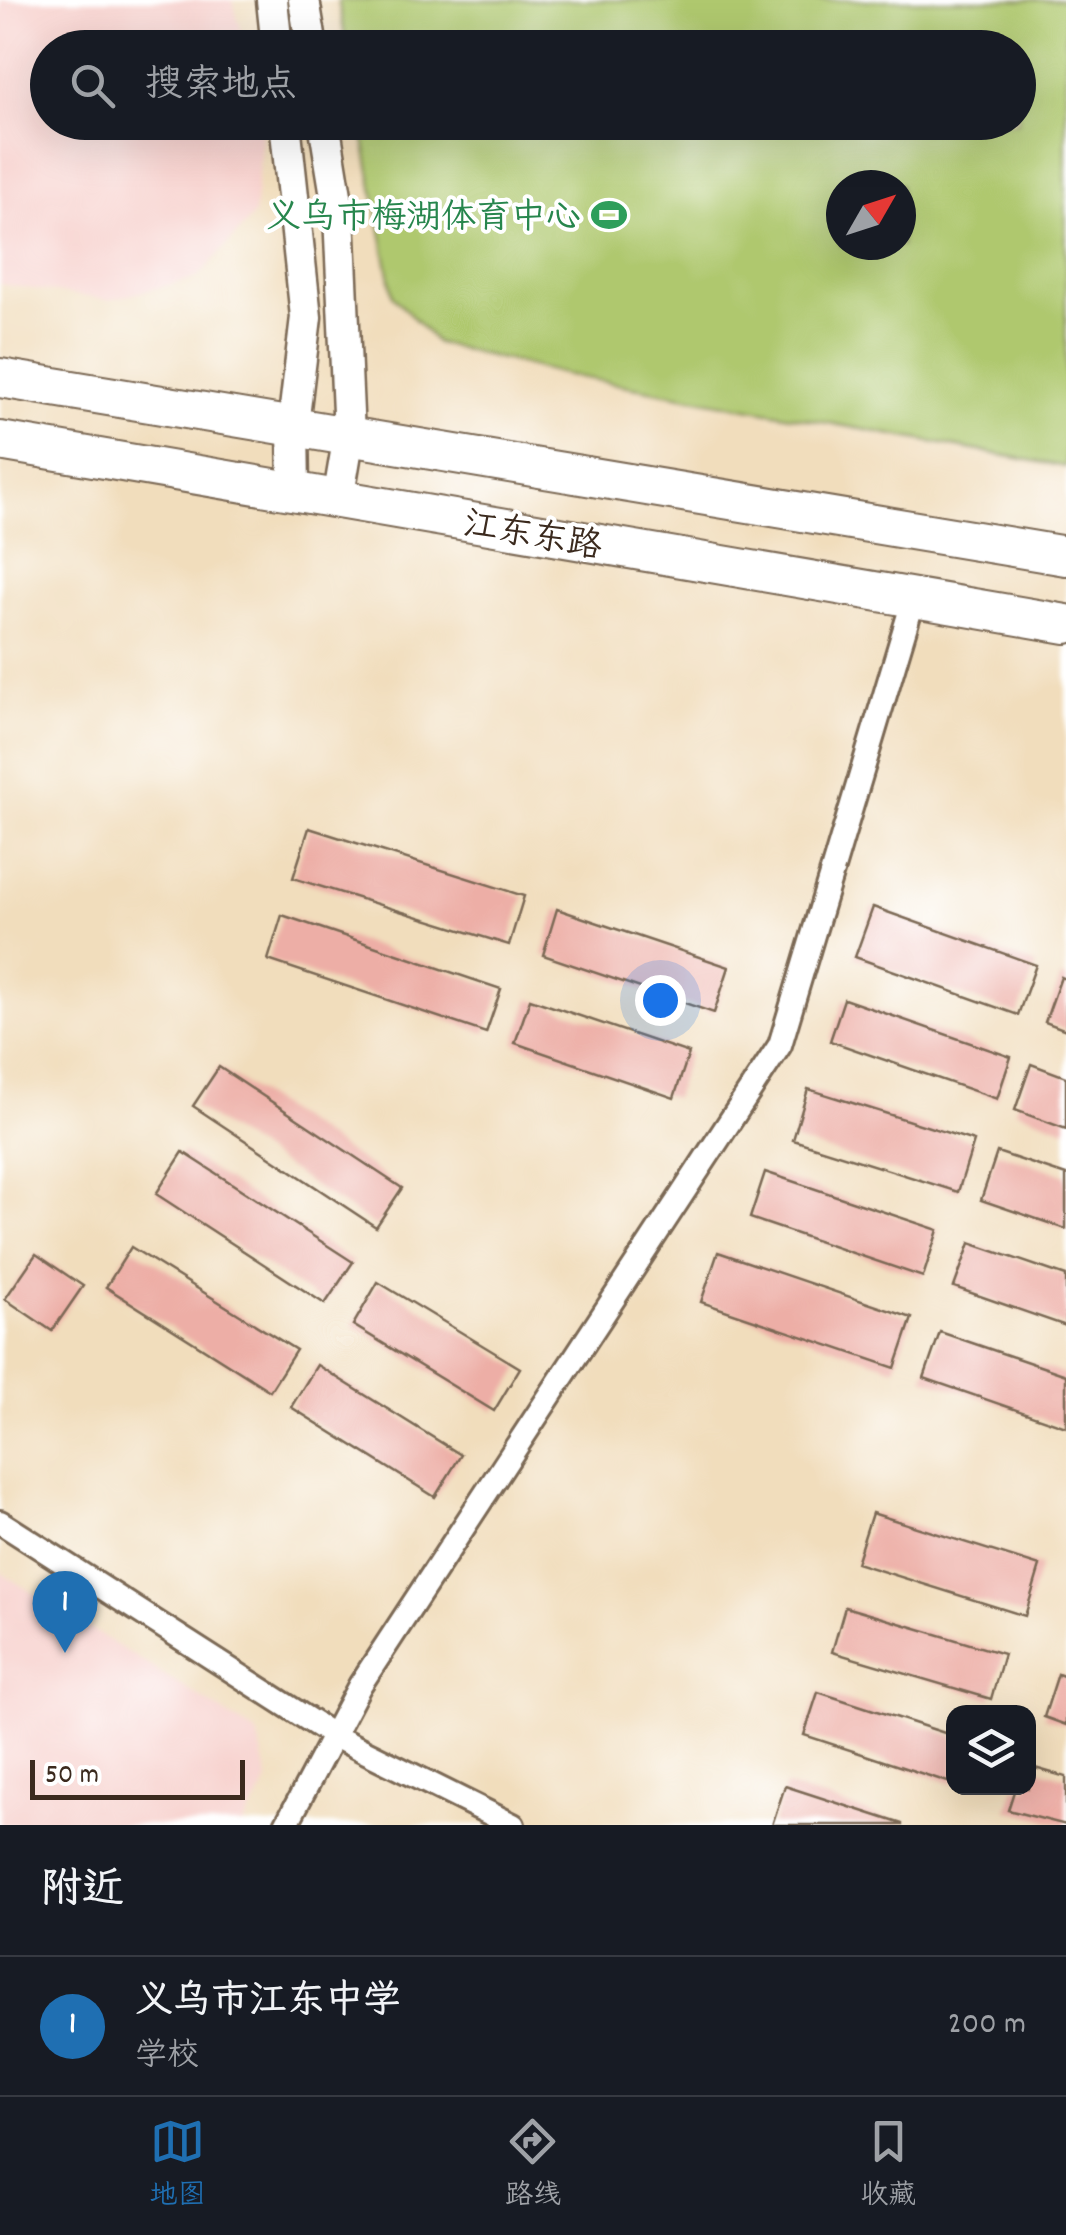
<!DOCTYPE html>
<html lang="zh">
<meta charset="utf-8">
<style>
body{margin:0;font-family:Dekko,"LXGW WenKai TC",sans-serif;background:#242831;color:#f1f3f6}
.controls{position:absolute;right:30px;bottom:30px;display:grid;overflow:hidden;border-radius:20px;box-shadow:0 10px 40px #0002}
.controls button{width:90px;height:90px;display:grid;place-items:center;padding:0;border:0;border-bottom:2px solid #363941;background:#171b24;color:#f1f3f6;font:50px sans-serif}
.compass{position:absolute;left:826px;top:170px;width:90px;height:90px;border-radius:50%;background:#171b24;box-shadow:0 10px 40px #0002;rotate:51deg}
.scale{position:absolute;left:30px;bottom:25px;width:215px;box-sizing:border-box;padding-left:10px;border:5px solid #3b2a1e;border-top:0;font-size:28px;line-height:35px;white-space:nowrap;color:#3b2a1e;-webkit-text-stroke:8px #fff;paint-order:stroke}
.you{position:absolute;left:660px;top:1000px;width:35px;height:35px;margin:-25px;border:8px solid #fff;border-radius:50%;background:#1a73e8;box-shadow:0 0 0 15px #1a73e833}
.badge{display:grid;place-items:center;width:65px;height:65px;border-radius:50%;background:#1f6fb2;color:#fff;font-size:32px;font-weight:700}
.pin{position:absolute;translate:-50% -82px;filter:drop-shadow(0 2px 5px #0008)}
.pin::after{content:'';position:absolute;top:52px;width:35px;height:30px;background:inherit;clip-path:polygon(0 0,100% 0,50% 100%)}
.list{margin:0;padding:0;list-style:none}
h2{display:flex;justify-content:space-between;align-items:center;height:130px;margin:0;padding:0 40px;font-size:42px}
h2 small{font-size:32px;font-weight:400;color:#9ea1a6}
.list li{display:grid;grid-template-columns:65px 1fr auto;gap:30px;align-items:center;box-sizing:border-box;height:140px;padding:0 40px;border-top:2px solid #363941}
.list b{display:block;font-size:38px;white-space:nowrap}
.list p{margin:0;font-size:32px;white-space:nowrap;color:#9ea1a6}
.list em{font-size:32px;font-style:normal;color:#9ea1a6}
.icon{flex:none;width:55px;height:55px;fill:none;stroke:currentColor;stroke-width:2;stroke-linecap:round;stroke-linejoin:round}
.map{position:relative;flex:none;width:1066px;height:1825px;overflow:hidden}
.search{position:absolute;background:#171b24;box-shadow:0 10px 40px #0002;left:30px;right:30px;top:30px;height:110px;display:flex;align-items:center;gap:25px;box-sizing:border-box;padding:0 35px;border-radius:55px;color:#9ea1a6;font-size:38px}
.sheet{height:270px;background:#171b24}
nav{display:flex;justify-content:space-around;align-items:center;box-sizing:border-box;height:140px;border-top:2px solid #363941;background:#171b24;font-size:28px;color:#9ea1a6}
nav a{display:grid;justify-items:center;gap:5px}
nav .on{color:#1f6fb2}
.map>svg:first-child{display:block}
</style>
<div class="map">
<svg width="1066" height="1825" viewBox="0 0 1066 1825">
<rect width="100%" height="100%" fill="#fff"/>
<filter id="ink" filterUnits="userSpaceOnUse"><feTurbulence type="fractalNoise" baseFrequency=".01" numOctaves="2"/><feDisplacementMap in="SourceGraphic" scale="20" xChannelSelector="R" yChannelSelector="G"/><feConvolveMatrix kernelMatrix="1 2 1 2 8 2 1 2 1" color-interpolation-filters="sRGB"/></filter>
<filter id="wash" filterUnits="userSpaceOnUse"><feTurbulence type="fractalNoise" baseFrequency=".0048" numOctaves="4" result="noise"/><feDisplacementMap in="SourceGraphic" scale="40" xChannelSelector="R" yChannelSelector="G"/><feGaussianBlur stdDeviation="2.25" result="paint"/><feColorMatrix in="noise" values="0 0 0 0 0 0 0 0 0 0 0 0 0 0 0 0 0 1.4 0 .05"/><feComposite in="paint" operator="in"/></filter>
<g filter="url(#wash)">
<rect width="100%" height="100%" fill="#f1ddbc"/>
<g fill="#f7d0cc">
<path d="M0,0H232L246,47L48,48V122L263,123L254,215L197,278L109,300L0,284Z"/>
<path d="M0,1572L258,1734L268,1781L243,1825H0Z"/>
</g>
<path fill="#afc86e" stroke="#757946" stroke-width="2.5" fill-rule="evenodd" d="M338,0H1066V467L563,374L437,343L393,296L361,123L1018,122V48L347,47ZM841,185H901V245H841Z"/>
<g id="blocks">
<g fill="#edaea6">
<path d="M309,828L524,896L509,945L293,878Z"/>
<path d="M873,907L1036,965L1018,1015L855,957Z"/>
<path d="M557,909L729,967L714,1013L543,955Z"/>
<path d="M282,915L501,989L486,1033L268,960Z"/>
<path d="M1061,977L1066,979V1030L1045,1022Z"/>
<path d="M530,999L689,1053L674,1098L515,1043Z"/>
<path d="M844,999L1011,1057L997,1099L830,1041Z"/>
<path d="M1031,1064L1066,1077V1129L1015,1110Z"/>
<path d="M219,1067L402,1188L376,1227L193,1106Z"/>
<path d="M808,1089L974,1141L958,1192L793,1140Z"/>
<path d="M183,1152L353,1262L325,1304L156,1194Z"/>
<path d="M997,1152L1066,1175V1229L981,1200Z"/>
<path d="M765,1172L938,1230L923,1277L750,1218Z"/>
<path d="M970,1243L1066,1276V1326L954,1287Z"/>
<path d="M131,1247L296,1350L270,1391L106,1287Z"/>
<path d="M718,1252L912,1318L895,1368L701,1302Z"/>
<path d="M36,1254L83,1286L52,1331L5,1299Z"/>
<path d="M378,1282L520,1368L494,1411L353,1325Z"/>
<path d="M940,1332L1066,1375V1427L924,1378Z"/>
<path d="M317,1365L461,1455L435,1497L291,1407Z"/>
<path d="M872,1513L1040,1566L1025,1616L856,1563Z"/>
<path d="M845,1607L1004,1654L991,1699L832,1652Z"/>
<path d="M1058,1674L1066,1677V1725L1044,1717Z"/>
<path d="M818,1692L954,1736V1784L804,1735Z"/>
<path d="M1028,1766L1066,1777V1825L1008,1810L1015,1788H1028Z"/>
<path d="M785,1786L902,1824V1825H772Z"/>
</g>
</g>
</g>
<g filter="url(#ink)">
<use href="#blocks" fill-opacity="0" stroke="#7b6955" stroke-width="2.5"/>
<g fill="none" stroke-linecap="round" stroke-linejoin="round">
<defs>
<g id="minor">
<path d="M0,1522L334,1736L513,1825"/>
<path d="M286,1825L360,1685L780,1045L914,598"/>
</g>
<g id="tertiary">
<path d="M272,0L277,48"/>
<path d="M304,0L312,48"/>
<path d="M285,122L306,317L293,425L294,492"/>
<path d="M324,122L339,214L349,435L338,500"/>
</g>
<g id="primary">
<path d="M0,378L1066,556"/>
<path d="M0,441L1066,624"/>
</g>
</defs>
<use href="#minor" stroke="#7b6955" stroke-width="28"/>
<use href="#tertiary" stroke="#7b6955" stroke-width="35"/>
<use href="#primary" stroke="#7b6955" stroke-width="42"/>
<use href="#minor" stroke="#fff" stroke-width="22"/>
<use href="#tertiary" stroke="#fff" stroke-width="30"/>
<use href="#primary" stroke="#fff" stroke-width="38"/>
</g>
</g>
<defs>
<symbol id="stadium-bare" viewBox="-9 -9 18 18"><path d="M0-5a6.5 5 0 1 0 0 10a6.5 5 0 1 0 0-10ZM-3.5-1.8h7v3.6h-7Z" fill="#2e9e5b" stroke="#fff" stroke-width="2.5" paint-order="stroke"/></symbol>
</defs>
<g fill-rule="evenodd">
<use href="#stadium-bare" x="584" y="190" width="50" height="50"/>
</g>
<g text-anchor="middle" stroke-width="8" stroke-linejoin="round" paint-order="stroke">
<g font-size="35" fill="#27864d" stroke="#fff" text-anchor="end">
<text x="581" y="227">义乌市梅湖体育中心</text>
</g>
<g font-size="35" fill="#3b2a1e" stroke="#fff">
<text transform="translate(533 533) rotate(10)" y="12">江东东路</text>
</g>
</g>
</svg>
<div class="controls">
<button><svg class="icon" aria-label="layers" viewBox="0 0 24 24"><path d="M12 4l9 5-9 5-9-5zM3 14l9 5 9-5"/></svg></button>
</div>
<svg class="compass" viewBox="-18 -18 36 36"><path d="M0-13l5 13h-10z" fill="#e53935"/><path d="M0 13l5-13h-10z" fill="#9ea1a6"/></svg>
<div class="scale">50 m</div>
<div class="you"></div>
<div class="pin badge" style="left:65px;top:1653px">1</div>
<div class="search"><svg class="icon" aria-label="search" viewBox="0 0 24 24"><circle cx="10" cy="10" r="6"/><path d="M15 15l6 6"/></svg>搜索地点</div>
</div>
<section class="sheet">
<h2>附近<small></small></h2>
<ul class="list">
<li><span class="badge">1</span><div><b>义乌市江东中学</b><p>学校</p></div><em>200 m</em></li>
</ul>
</section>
<nav>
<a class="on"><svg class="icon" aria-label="map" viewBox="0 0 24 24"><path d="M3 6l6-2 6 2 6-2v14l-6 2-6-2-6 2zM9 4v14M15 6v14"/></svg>地图</a>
<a><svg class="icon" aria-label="directions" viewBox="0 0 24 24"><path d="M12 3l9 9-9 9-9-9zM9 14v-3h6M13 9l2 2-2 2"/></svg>路线</a>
<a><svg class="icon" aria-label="saved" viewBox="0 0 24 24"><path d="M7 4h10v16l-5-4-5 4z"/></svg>收藏</a>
</nav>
